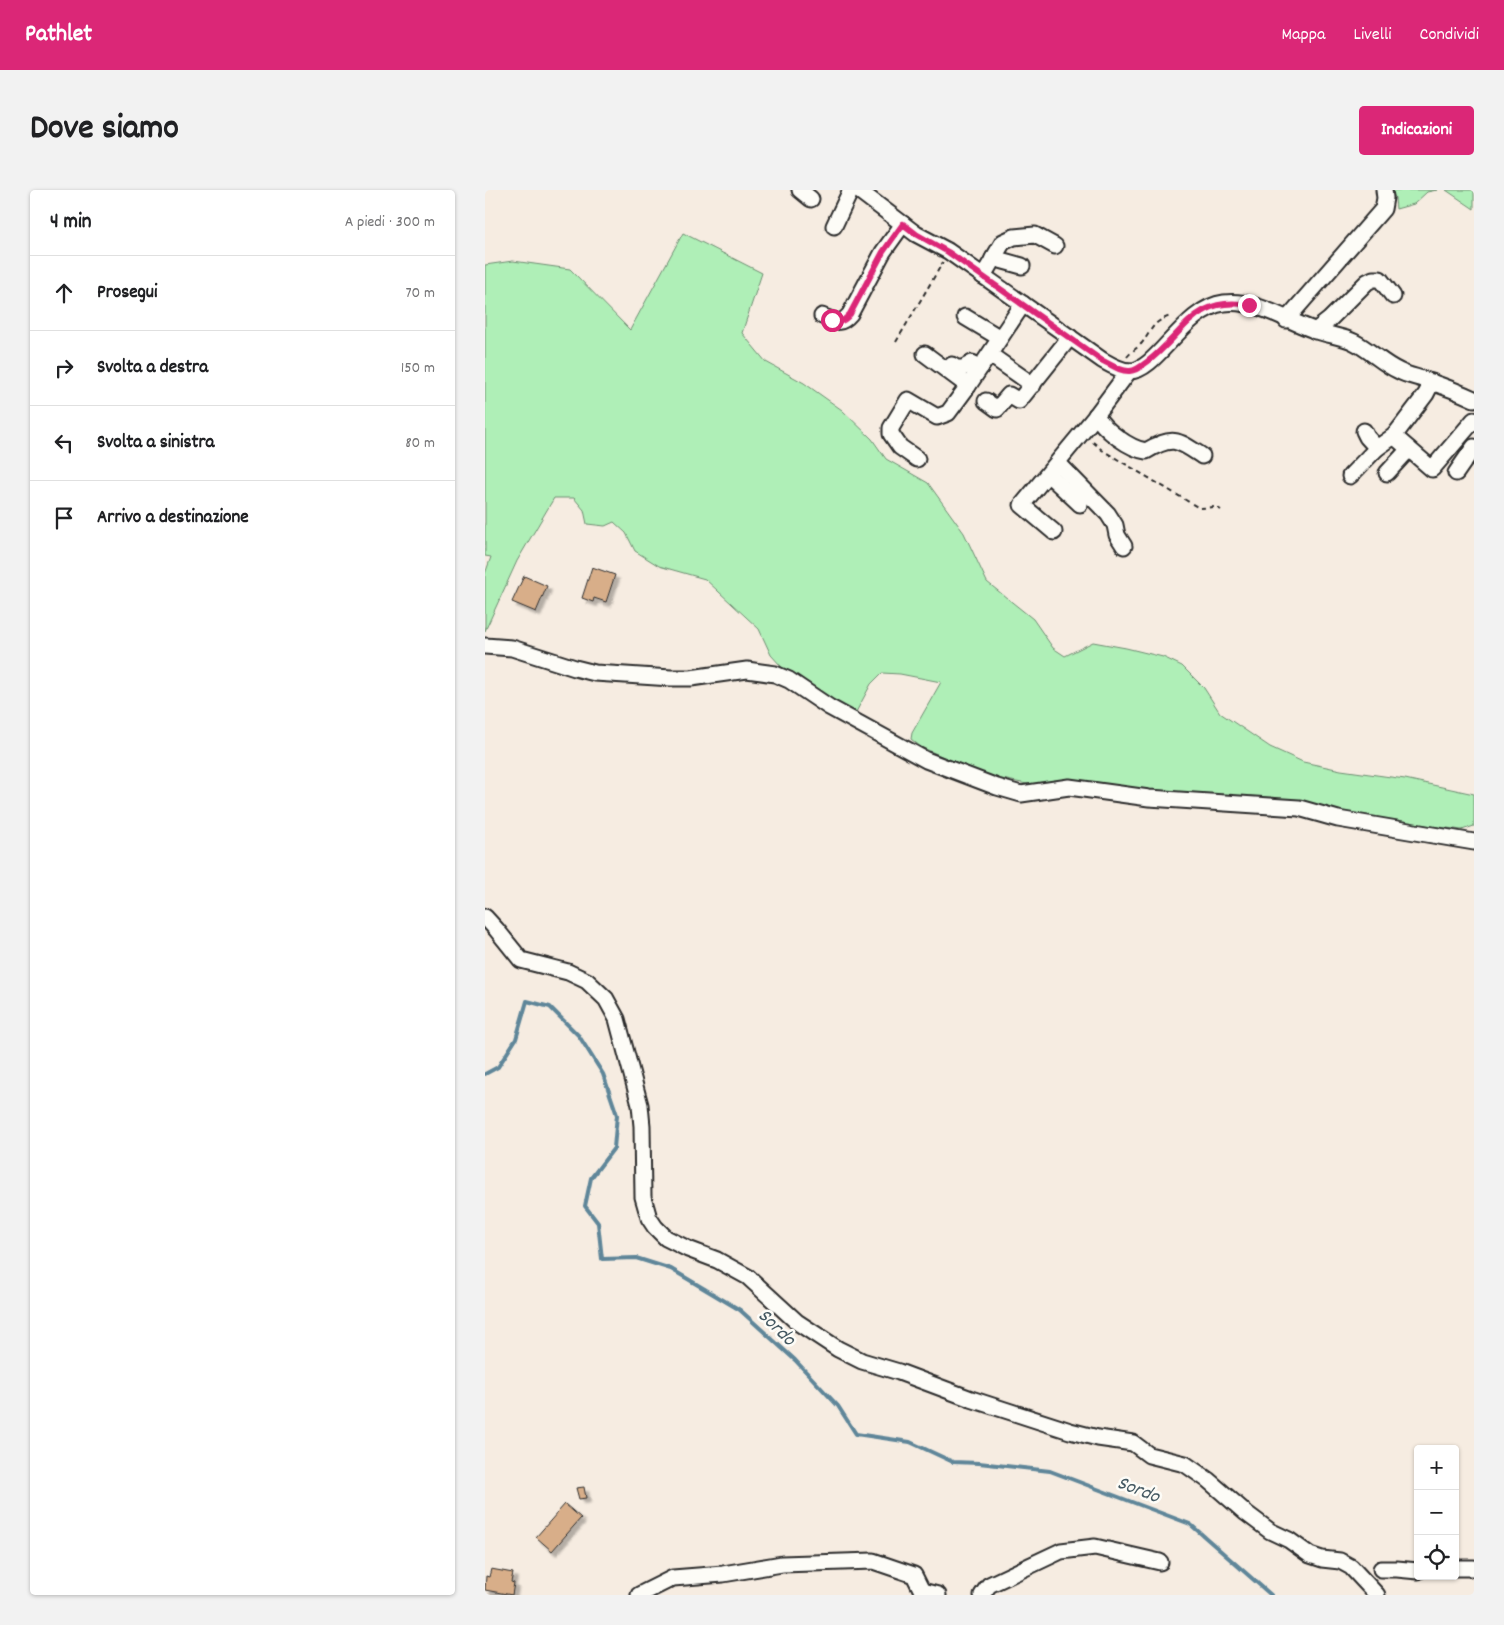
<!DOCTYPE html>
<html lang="it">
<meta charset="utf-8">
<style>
body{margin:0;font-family:Dekko,sans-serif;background:#f2f2f2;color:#202124}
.controls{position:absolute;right:15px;bottom:15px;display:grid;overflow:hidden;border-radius:5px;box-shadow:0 1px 4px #0004}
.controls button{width:45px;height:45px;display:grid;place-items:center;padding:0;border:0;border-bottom:1px solid #e0e0e0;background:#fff;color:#202124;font:25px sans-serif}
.stop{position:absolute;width:15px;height:15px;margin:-11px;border:4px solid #db2777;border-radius:50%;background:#fff}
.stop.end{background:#db2777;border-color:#fff;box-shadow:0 1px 5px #0008}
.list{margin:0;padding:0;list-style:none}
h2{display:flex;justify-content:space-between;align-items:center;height:65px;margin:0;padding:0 20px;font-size:21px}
h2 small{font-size:16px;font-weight:400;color:#757577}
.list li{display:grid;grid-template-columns:32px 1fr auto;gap:15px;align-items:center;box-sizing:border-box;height:75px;padding:0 20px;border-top:1px solid #e0e0e0}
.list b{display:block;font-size:19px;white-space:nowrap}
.list em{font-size:16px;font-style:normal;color:#757577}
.icon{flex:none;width:28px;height:28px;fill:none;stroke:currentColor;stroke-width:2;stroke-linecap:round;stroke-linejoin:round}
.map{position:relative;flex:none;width:989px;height:1405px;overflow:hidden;border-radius:5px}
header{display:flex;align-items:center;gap:30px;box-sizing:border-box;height:70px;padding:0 25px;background:#db2777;color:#fff}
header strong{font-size:24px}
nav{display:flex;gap:28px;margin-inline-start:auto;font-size:18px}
.intro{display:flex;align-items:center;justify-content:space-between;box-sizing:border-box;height:120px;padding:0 30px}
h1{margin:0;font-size:35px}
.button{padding:12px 22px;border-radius:5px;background:#db2777;color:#fff;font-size:18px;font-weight:700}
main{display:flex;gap:30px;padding:0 30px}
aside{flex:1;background:#fff;border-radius:5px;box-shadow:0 1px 4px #0004}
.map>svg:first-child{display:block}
</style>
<header>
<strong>Pathlet</strong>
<nav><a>Mappa</a><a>Livelli</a><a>Condividi</a></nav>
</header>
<div class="intro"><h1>Dove siamo</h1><a class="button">Indicazioni</a></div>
<main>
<aside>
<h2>4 min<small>A piedi · 300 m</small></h2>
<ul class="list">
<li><svg class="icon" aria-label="ahead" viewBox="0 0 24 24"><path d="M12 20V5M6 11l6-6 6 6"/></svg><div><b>Prosegui</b></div><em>70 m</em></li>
<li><svg class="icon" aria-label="right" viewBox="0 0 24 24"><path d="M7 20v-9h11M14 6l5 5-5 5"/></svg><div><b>Svolta a destra</b></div><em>150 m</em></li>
<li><svg class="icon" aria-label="left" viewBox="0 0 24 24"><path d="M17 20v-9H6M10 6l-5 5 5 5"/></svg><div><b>Svolta a sinistra</b></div><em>80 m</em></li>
<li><svg class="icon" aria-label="arrive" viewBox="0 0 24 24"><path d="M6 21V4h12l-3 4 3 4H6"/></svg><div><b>Arrivo a destinazione</b></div></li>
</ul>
</aside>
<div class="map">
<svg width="989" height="1405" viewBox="0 0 989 1405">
<defs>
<filter id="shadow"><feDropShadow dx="4.5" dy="4.5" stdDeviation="1" flood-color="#0004"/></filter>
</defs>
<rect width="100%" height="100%" fill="#f6ece1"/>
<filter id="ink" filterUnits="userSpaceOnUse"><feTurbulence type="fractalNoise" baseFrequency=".02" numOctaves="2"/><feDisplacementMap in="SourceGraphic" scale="10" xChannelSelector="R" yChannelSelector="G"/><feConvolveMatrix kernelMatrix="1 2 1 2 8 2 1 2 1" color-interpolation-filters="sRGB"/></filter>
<g filter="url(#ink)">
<g fill="#afefb7" stroke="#6d8d71">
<path d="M907,0H952L942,2L929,14L911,19L910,8Z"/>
<path d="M961,0H989V19Z"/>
<path d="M198,43L277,83L257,143L281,172L319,193L357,220L387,249L401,269L443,293L479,343L502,392L548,429L568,458L580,466L608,452L641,458L678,467L697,476L719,498L735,523L785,557L818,572L856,580L920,589L989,604V636L977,640L856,624L552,596L502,586L436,557L426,549L427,543L456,492L415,484L397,483L386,494L370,524L305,486L286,465L274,439L220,389L174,376L150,361L141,343L129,332L120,336L102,334L99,320L89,308H69L32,371L0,441V384L6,367L0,366V75L28,71L85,79L145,140Z"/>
</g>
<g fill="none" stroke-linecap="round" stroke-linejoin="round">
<path stroke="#5f8699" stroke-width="4" d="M0,884L13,877L31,849L42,811L65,817L94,846L118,884L132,925L129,958L106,988L100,1016L113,1033L117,1069L151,1068L186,1079L255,1120L310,1170L353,1216L371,1244L425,1252L468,1272L494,1273L565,1281L705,1334L786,1405"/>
</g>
<g fill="#d8ae89" stroke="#2b2b2b" filter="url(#shadow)">
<path d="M107,377L130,385L121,412L109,408L108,412L97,408Z"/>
<path d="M39,386L62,396L51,422L27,412Z"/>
<path d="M99,1297L101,1308L94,1309L91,1298Z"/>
<path d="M80,1314L96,1328L67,1361L51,1347Z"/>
<path d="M6,1379L28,1383L26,1392L29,1393L27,1405L0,1400L1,1386L4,1387Z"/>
</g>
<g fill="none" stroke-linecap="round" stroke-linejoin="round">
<defs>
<g id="minor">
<path d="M315,0L326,9"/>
<path d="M373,0L431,44L463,61L617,170C624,174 635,181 645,181C672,181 699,118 739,113C770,109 800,130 829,140C842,145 857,146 869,152C885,160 898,174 914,181C923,186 933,187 943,191C958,196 974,202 989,209"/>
<path d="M349,36L366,0"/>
<path d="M508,68L537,76"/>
<path d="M498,86L518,52L529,47L550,45L570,56"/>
<path d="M337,126C350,131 355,136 365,124L398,62L418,34"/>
<path d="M480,127L515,148"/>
<path d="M801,130L898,19L900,8L899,0"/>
<path d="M830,141L844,130L882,92L888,89H895L908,106"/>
<path d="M440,164L483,196"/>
<path d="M511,169L548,195"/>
<path d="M467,175L471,178H478L487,173L496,177"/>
<path d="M501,211L512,219L524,205L534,211L585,147"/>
<path d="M611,225C619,240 645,259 661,261C688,245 693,250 717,266"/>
<path d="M879,241L882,247L892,258L909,246L941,204L947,192"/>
<path d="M909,246L947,279L989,230"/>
<path d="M432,269L415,257L406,244V238L423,210L452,227L463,223L483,196L538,114"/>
<path d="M573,273L623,324L630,335L632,345L639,356"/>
<path d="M902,283L924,259"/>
<path d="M971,283L989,257"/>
<path d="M564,285L595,314"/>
<path d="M865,286L892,258"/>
<path d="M569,342L537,315L609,228L644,181"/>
<path d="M0,456L27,458L90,478L110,483L186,488H206L262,480L290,484L304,490L344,517L441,570L512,597L536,604L584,597L664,608L814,618L853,629L989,652"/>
<path d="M0,727L11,739L36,770L83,782L102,791L121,809L132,829L155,915L157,936L158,1007L164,1028L170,1037L181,1048L203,1059L232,1070L263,1087L312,1132L353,1159L377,1171L414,1182L486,1209L585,1241L613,1248L648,1253L664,1265L700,1274L723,1290L761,1323L785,1341L804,1350L825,1365L837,1369L855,1371L866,1377L892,1405"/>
<path d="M970,1378H989"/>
<path d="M896,1379H912L933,1381"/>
<path d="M154,1405L188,1388L238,1384L297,1374L388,1371L429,1385L437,1401L453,1405"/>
<path d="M497,1405L504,1395L576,1361L610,1357L675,1372"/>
</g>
</defs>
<use href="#minor" stroke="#2b2b2b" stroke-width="19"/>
<g stroke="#2b2b2b" stroke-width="2" stroke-dasharray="5 4" stroke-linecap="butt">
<path d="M411,152L458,72"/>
<path d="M642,167C646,162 652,158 657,153C668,139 666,133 685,126"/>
<path d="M608,252L617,260L714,318L731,317L736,320"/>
</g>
<use href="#minor" stroke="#fdfcf7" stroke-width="15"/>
</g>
</g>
<g fill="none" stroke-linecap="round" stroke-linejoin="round" filter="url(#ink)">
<path stroke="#db2777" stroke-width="6" d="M347,130C356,133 359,131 365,124L398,62L418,34L431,44L463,62L616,170C625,174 635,182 645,181C651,181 657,176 662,172C699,145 708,105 764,115"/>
</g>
<g text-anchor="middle" stroke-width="5" stroke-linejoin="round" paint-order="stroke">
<g font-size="20" font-style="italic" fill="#455962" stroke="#fdfcf7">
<text transform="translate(293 1136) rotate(44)" y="7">Sordo</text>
<text transform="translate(654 1298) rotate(21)" y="7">Sordo</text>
</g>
</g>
</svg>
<div class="controls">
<button>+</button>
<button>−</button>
<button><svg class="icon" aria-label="locate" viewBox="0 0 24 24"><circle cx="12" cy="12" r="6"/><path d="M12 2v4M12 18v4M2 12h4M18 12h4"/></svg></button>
</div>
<div class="stop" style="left:347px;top:130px"></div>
<div class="stop end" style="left:764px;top:115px"></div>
</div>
</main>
